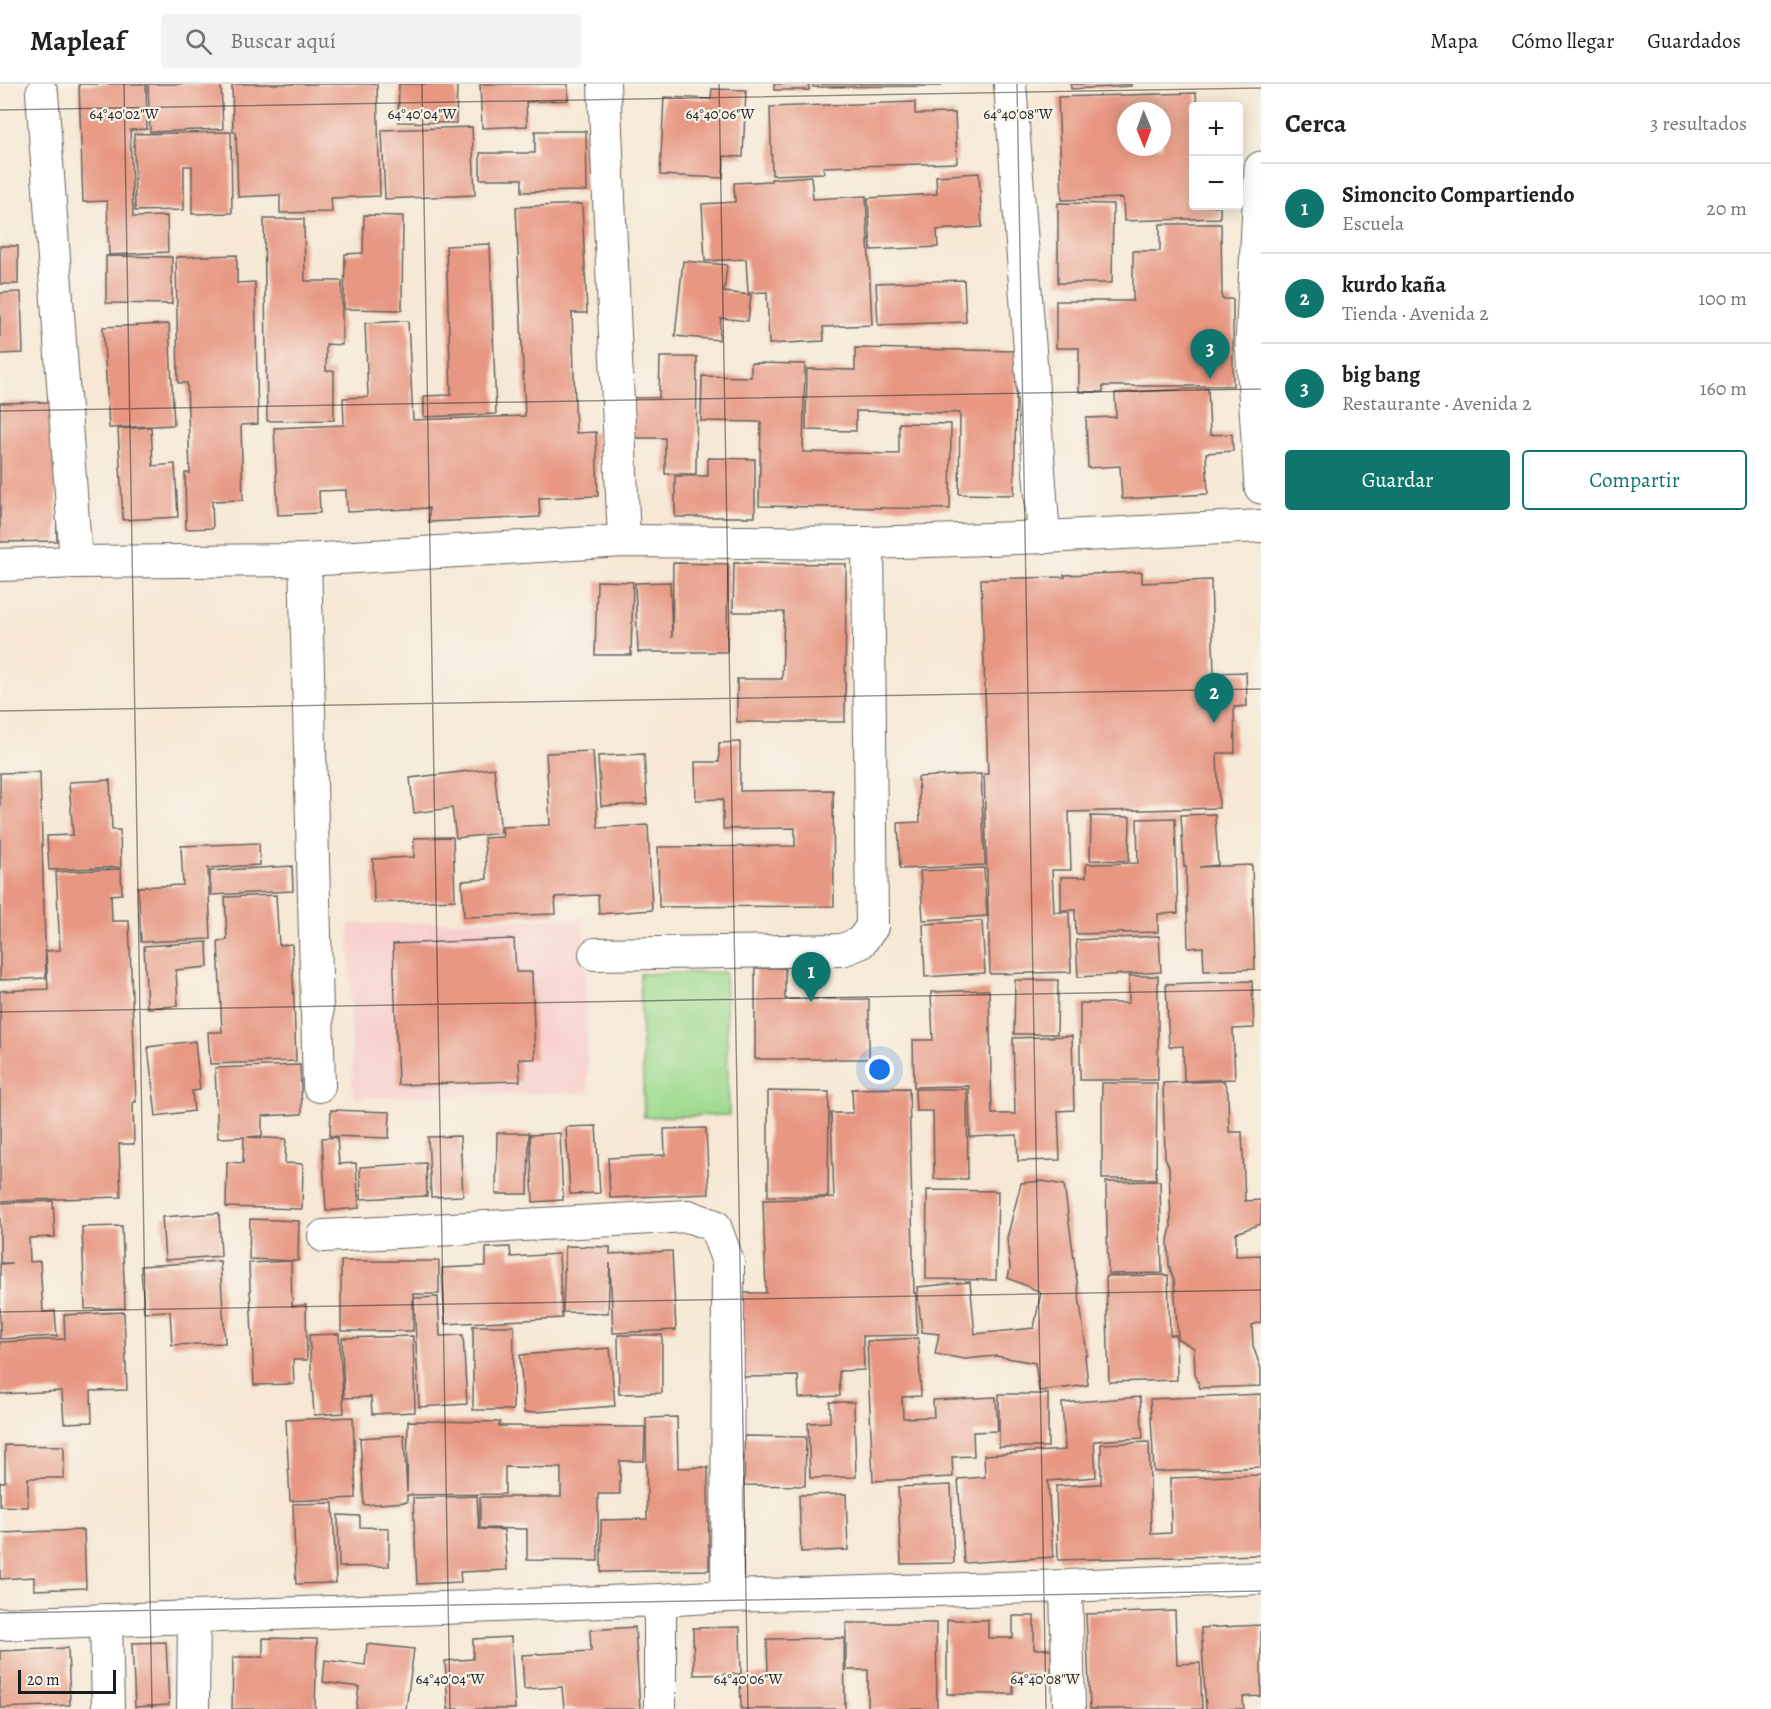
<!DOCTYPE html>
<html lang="es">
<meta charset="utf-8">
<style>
body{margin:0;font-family:Alegreya,serif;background:#f2f2f2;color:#202124}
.controls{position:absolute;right:18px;top:18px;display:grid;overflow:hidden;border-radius:6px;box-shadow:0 3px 15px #0003}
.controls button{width:54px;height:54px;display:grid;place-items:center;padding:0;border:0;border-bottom:2px solid #e0e0e0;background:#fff;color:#202124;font:30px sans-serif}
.compass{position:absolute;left:1117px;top:18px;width:54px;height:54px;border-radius:50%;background:#fff;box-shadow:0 3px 15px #0003;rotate:179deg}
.scale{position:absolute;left:18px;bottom:15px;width:98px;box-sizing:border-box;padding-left:6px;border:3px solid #1c1c1c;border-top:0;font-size:16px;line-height:21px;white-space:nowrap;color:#1c1c1c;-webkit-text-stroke:4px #f7f3e8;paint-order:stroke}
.you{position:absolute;left:880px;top:986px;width:21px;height:21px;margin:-15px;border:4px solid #fff;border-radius:50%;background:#1a73e8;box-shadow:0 0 0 9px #1a73e833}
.badge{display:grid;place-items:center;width:39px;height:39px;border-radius:50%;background:#0f766e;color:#fff;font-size:20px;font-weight:700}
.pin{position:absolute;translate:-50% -50px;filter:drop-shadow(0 2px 3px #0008)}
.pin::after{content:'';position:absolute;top:32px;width:21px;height:18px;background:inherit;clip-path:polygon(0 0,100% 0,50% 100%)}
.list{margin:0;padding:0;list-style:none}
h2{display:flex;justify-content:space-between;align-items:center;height:78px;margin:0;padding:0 24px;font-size:26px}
h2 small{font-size:20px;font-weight:400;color:#757577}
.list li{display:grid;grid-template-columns:39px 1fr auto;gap:18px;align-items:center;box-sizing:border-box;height:90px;padding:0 24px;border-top:2px solid #e0e0e0}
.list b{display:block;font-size:22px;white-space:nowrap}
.list p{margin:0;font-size:20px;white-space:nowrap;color:#757577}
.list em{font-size:20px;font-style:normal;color:#757577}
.actions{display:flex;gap:12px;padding:18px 24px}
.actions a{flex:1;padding:14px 0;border:2px solid #0f766e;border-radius:6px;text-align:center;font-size:21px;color:#0f766e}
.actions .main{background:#0f766e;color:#fff}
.icon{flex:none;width:33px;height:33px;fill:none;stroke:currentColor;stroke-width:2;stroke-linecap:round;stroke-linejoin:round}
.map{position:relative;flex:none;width:1261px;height:1625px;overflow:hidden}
header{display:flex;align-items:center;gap:36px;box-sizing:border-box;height:84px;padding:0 30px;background:#fff;border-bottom:2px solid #e0e0e0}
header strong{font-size:28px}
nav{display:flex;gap:33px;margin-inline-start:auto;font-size:21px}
.search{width:420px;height:54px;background:#f2f2f2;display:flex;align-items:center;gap:15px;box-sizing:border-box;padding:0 21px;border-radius:6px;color:#757577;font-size:22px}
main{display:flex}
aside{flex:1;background:#fff}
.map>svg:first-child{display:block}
</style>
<header>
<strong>Mapleaf</strong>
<div class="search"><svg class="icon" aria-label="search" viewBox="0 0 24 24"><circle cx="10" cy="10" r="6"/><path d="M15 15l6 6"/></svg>Buscar aquí</div>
<nav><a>Mapa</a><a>Cómo llegar</a><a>Guardados</a></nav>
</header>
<main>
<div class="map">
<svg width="1261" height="1625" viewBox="0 0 1261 1625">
<rect width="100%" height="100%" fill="#f7f3e8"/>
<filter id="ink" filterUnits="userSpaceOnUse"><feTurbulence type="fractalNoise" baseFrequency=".0167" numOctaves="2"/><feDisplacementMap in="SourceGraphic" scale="12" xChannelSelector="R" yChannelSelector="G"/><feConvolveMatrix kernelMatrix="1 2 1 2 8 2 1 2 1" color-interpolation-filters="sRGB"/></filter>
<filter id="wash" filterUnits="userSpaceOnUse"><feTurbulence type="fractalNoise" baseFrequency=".008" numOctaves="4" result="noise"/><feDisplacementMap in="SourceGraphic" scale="24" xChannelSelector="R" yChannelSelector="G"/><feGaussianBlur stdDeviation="1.35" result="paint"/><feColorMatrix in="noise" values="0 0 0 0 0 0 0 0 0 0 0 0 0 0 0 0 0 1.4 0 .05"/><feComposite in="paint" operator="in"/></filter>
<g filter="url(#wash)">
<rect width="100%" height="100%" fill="#f6e8d5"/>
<path fill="#f7d0cd" d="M584,834L588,1008L353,1014L349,840Z"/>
<path fill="#9fdb8f" stroke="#5e7c56" stroke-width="1.5" d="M725,888L729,1031L644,1033L640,890Z"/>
<g id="blocks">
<g fill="#e79782" fill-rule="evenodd">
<path d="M79,0H146L147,45L130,46L133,133L167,132L168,168L109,171L107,117L83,118Z"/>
<path d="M148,0H221L223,45L150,48Z"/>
<path d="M232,0H377L380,112L331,114L332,128L280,129V111L238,113L236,48H233Z"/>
<path d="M399,0H457L456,39L398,38Z"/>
<path d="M480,0H568V16L526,18L527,42L482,44Z"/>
<rect x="774" y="0" width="35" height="6"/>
<path d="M813,0H941V2L813,3Z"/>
<path d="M1071,0H1131V2L1071,5Z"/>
<path d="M712,5L746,6L743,73L724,72L723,94L660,91L664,13L711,15Z"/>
<path d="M1196,9L1197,22H1194V122H1220V134L1124,137L1123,114L1062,116L1058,13ZM1126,27H1162V63H1126Z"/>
<path d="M915,18V30L955,29L957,79L823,83L824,89L772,91L770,23Z"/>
<path d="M472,43L475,111L385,115L382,46Z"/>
<path d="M535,47H586L587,107L522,108V95H480V69H535Z"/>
<path d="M231,48L232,129L192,130V82H184V126L135,127L134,50Z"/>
<path d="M979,89L982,143L937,146L938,163L871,166L868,114L937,110L936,92Z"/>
<path d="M811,92L813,115L866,112L872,241L823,243L824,257L769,260L767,208L748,209L746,175L705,177L702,120L735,118L734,99L771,97V95Z"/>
<path d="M1058,119L1113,120L1112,199H1058Z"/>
<path d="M582,120L587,229H572L576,349L596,348L598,412L539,414L540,433L429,438V424L347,428L346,406L319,407L320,429L278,431L274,344L344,341L343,314L368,313L365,239L408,237L413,336L525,332L516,123Z"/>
<path d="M364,131L403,132L402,226L344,225L345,170L363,169Z"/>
<path d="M264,135H304L305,197H342V261L326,260V287H334V336L267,337Z"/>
<path d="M1160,140H1221L1222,215H1233V302H1103V308H1079V264H1056V217H1133V167H1160Z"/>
<path d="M490,160L496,330L424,333V312L451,311L446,162Z"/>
<rect x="0" y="162" width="18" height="38"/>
<path d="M237,171V199L255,198L258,340L241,341L243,416L212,417L213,444L186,445L185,389H190L187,299H178L176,173Z"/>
<path d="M106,172L172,173V220L106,219Z"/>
<path d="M683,177L727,181L724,208L751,211L748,237L721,234L719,256L675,252Z"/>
<path d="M964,196L966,238L878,241L876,199Z"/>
<path d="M21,208L23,269L0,270V209Z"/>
<path d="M169,240L174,341L109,344L103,243Z"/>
<path d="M855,264L1017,267L1014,411L959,410L960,329L856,327V347L806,346L807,285L855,286Z"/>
<path d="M660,273H697L696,390H665V354H633V314H659Z"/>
<path d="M751,279L805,280L803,368L899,370V339L951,340L950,425L759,422L761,338L701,337L702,292L751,293Z"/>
<path d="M1208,304L1210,351L1232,350L1233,367L1206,369L1208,410L1122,415L1120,382L1088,384L1086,334L1116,333L1115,309Z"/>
<path d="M55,318L57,457L0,458V319Z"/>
<path d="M151,343L153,382L175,380L178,433L123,436L118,345Z"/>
<path d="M708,374L755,375V433H675V392H708Z"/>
<path d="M673,479L728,480L727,568H638L635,499L670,498L672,554Z"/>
<path d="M734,479L846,480L845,638H737V595H782L784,528H733Z"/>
<path d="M1142,488V499L1211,496L1214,589L1246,588L1247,622L1234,623L1235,669H1217L1219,724L1069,728L1071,786H1052L1054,828H1069L1071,888L990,890L984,690H988L981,495L1065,493L1064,491Z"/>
<path d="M597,497L633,498L631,571H595Z"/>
<path d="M740,658V707L833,706L834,822L659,823L658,763L795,762V744L723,745V715L696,716L695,678H719V659Z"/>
<path d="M593,667L598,744L648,741L652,826L599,830L598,811L555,813L556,830L464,833L462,797L487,795L484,754L503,753L502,743L550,741L546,669Z"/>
<path d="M644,670L647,720L601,722L598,672Z"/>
<path d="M494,684L501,749L456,754L452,724L414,729L410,694Z"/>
<path d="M40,688L46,894L0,896V689Z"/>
<path d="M981,690L985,781L900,785L898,739L920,738L918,693Z"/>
<path d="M110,696L112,746H120L121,783L49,786L47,752L73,751L69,698Z"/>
<path d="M1215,730L1218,781L1199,783L1252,781L1255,885L1204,887L1203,863L1188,864L1186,782L1184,783L1181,731Z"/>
<path d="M1091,732L1130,733L1129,777L1090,776Z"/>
<path d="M1175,734L1178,829L1158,830V848L1076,850L1075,826H1061V793H1086V780L1138,779L1137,735Z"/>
<path d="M453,753L455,816L374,819L373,775L414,773V754Z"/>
<path d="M259,759L260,781L208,784L211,855L141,858L138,803L183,801L181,762Z"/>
<path d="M292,782L293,807L211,811L210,787Z"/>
<path d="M984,784L987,832L923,836L920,787Z"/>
<path d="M121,785L122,810L111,811L112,837H129L136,1018H133L134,1060H119L121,1113L0,1117V907L48,905L46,867L60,866L56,788Z"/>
<path d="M276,811L279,861L292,860L296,977L210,980L208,948H222L218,857L227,856L225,813Z"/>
<path d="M982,837L985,889L925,893L923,840Z"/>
<path d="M1159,852L1161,888L1078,893L1076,856Z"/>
<path d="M514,855L516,888H532L535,975H519L520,997L398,1001L393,860Z"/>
<path d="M207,858L208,883L176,886L178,922L147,924L144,862Z"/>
<path d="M755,884H785V915H869V975H755Z"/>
<path d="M1129,892H1158V996H1080V919H1129Z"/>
<path d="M1015,896H1058L1057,950H1014Z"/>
<path d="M1252,897L1254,944L1233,945L1235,995L1184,997L1183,962L1169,963L1166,900Z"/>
<path d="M989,906L992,1030H1015L1013,954L1072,952L1074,1026L1058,1027L1060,1076L1018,1077L1017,1051L970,1053L969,1002L914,1003L913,956H933L931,908Z"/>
<path d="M195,957L200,1006L192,1007L194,1027L156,1032L148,963Z"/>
<path d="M300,981L302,1030L262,1032V1052L247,1053L286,1055L285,1079L303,1080L302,1125L226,1123L227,1078L243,1079L244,1053L218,1054L215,984Z"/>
<path d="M1224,997L1228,1009L1229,1048H1242L1245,1117L1261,1116V1140L1236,1149V1172L1261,1171V1238L1252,1241L1253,1262L1261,1285V1302L1200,1304L1195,1289L1194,1264L1178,1255L1174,1196L1169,1181L1168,1156L1171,1143L1169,1083L1165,1073L1163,999Z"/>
<path d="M1102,999H1157L1156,1095H1102Z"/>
<path d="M909,1004L914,1209H916L917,1251L863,1252L864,1286L839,1287L840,1312L799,1314L798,1292L743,1293L741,1209H766L763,1116L834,1114L831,1029H853L852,1005Z"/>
<path d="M915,1005H967L968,1095H934L933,1027H916Z"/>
<path d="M768,1007L829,1008L828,1113L768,1112Z"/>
<path d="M331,1026L390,1028L389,1054L330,1052Z"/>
<path d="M596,1042L600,1109L570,1110L566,1043Z"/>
<path d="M706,1044L709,1110L610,1114L608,1074L665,1071L664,1045Z"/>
<path d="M497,1049H529L528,1110H496Z"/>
<path d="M560,1049L563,1116L533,1118L530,1051Z"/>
<path d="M460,1052L463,1112L431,1113L428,1053Z"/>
<path d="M337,1053L339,1080L356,1079L359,1124L326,1127L322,1054Z"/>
<path d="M426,1079L427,1112L361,1115L360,1083Z"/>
<path d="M1042,1097L1064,1101L1087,1271H1085L1088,1301L1039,1307L1035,1279L996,1272L965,1275L935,1270L939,1250L922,1248L917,1203L970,1198L975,1250L1034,1244L1041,1208L1008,1194L1010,1184L1007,1154L1021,1099Z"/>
<path d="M1160,1097L1162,1189L1108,1190L1106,1098Z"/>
<path d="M927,1106L998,1107L996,1196L926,1195Z"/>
<path d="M53,1117L55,1153L29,1154L30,1178L40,1177L43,1228L55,1227L57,1252L0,1255V1180L12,1179H0V1119Z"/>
<path d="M219,1129L221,1172L165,1176L162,1133Z"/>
<path d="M250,1135L299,1137L298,1177L249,1175Z"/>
<path d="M122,1142L125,1224L85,1225L82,1143Z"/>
<path d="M565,1162L610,1163V1170L672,1167L676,1246L613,1249L610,1179L608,1229L563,1228Z"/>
<path d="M510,1163L511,1173L559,1170L562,1234L445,1240L442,1184L486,1182V1164Z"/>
<path d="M220,1177L225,1259L172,1261L170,1227L144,1228L141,1182Z"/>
<path d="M291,1177L292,1222L306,1221L307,1276H293L294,1300L254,1301L249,1179Z"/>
<path d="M341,1177H439V1210H413V1247H341Z"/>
<path d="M1168,1191L1170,1251H1176L1177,1296L1109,1298L1106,1192Z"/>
<path d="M438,1213L440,1252L463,1251L467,1320L419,1323L414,1214Z"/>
<path d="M124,1228L127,1306L91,1307L92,1338L64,1339L62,1307L0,1310V1258L65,1255L64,1231Z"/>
<path d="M473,1242H514L513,1326H473Z"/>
<path d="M339,1250L344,1329L314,1331L309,1251Z"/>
<path d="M618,1251H662V1309L619,1310Z"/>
<path d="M413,1252L415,1328L372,1330L371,1313L344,1314L342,1254Z"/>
<path d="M918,1254L921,1312L902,1313L903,1334L934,1333L933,1316L996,1313L998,1347L973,1348L974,1372L952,1373L953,1393L873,1397L867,1257Z"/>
<path d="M610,1264L615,1322L524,1329L520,1271Z"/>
<rect x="999" y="1310" width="49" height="53"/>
<path d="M1261,1310V1383L1154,1388L1150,1315Z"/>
<path d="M1140,1313L1143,1354L1094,1357L1096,1393L1048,1397L1053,1473L964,1479L958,1395L985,1393L984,1371L1065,1366L1062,1319Z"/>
<path d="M830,1318H854L856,1393L810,1394L808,1339L830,1338Z"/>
<path d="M353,1333L356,1414L290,1417L286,1336Z"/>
<path d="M677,1333L678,1384L708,1383L709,1486L601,1488V1436L647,1435L646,1334Z"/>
<path d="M408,1337L500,1338L499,1342L645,1343L644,1377H620V1410H598V1477L527,1476V1445L480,1444V1413H561V1384L505,1383V1410L407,1411V1418L364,1421L360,1354L404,1351L407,1408Z"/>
<path d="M744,1352L806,1353L805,1402L744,1401Z"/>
<path d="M1149,1358L1151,1450L1171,1449L1170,1394L1261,1391V1471L1058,1476L1056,1402L1101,1400V1360Z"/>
<path d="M5,1361L64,1362V1394H28V1423L0,1422V1398H5Z"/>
<path d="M951,1401L954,1479L901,1480L898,1403Z"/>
<path d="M846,1410L848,1466L801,1468L799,1411Z"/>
<path d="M477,1412L479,1445L504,1446L507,1486L460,1488L461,1498L417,1500L413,1414Z"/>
<path d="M333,1419L336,1499L296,1500L293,1420Z"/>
<path d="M338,1431L360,1432V1443L389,1444V1482L339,1483Z"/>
<path d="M84,1446L86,1504L34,1506V1493L0,1495V1449Z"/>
<path d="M1175,1527L1177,1580L1200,1579L1202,1625H1090L1086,1530Z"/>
<path d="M1013,1532H1034V1565H1052L1051,1589L1013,1588V1610H947V1536H988V1554H1013Z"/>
<path d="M846,1539H936L937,1625H868V1586H846Z"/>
<path d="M1261,1541V1612L1243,1613L1244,1625H1206L1201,1544Z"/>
<path d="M635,1543L640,1625H564L562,1603L524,1605L522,1571L591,1567L590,1546Z"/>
<path d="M740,1543L741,1590L694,1591L693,1544Z"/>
<path d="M511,1553L515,1625H448L445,1577L473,1575V1555Z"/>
<path d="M263,1554L317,1555L315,1625H232L233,1573H263Z"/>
<path d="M844,1554L845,1625H741L740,1592L768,1591L767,1555Z"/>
<path d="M166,1558L169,1621L135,1623L132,1559Z"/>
<path d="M367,1560L414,1565L406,1625H356L359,1603L323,1598L325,1576L365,1581Z"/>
<path d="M68,1564L70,1621L0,1624V1567Z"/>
</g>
</g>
</g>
<g filter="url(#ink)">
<use href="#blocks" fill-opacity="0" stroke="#68635d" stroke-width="1.5"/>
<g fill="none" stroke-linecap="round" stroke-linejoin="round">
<defs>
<g id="minor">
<path d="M604,0L624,457"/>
<path d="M1010,0L1044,453"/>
<path d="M42,9L76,478"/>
<path d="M305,476L319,1002"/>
<path d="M0,481L76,478L305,476L624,457L868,459L1044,453L1261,442"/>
<path d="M595,870L842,866L860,859L872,843L868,459"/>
<path d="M324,1152L688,1132L715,1142L728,1178L727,1512"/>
<path d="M1066,1502L1069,1625"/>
<path d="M660,1516V1625"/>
<path d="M106,1536L108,1625"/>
<path d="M0,1540L660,1516L727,1512L1066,1502L1261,1494"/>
<path d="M193,1625L194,1534"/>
</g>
<path id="tertiary" d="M1261,84L1252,260L1261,403"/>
</defs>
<use href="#minor" stroke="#68635d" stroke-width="34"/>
<use href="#tertiary" stroke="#68635d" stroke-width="35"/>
<use href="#minor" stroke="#fff" stroke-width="32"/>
<use href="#tertiary" stroke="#fff" stroke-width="33"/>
</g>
</g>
<path fill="none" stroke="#1c1c1c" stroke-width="1.5" stroke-opacity="0.45" d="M124,0L152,1625M422,0L450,1625M719,0L748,1625M1017,0L1046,1625M0,26L1261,4M0,327L1261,305M0,627L1261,605M0,928L1261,906M0,1228L1261,1206M0,1529L1261,1507"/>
<g font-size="15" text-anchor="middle" fill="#1c1c1c" stroke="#f7f3e8" stroke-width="4.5" stroke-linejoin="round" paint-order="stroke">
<text x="124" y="35">64°40'02"W</text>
<text x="422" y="35">64°40'04"W</text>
<text x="720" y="35">64°40'06"W</text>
<text x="1018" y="35">64°40'08"W</text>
<text x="450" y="1600">64°40'04"W</text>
<text x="748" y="1600">64°40'06"W</text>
<text x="1045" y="1600">64°40'08"W</text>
</g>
</svg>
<div class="controls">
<button>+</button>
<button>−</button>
</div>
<svg class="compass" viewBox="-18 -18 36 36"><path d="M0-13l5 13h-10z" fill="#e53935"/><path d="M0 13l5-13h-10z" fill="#757577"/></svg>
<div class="scale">20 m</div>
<div class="you"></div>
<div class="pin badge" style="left:811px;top:918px">1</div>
<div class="pin badge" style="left:1214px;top:639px">2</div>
<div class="pin badge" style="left:1210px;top:295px">3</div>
</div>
<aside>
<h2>Cerca<small>3 resultados</small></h2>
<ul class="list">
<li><span class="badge">1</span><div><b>Simoncito Compartiendo</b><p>Escuela</p></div><em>20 m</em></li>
<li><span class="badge">2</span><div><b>kurdo kaña</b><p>Tienda · Avenida 2</p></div><em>100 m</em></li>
<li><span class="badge">3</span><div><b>big bang</b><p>Restaurante · Avenida 2</p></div><em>160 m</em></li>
</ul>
<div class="actions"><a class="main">Guardar</a><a>Compartir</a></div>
</aside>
</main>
